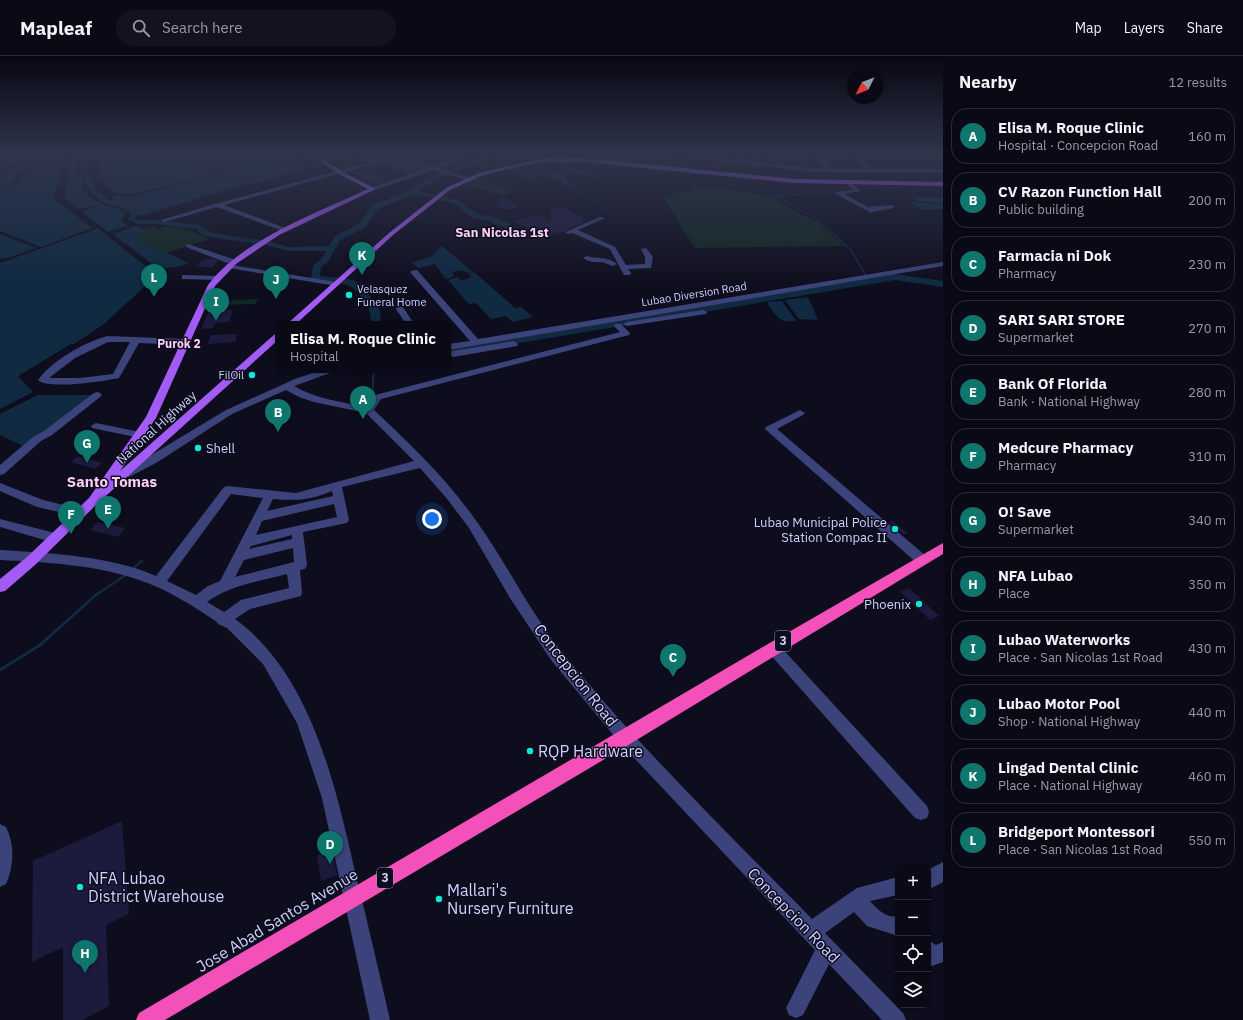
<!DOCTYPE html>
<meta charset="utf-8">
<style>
body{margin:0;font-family:"IBM Plex Sans",sans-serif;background:#13131f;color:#f1f3f6}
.controls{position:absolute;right:12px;bottom:12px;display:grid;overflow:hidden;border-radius:8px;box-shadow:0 1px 3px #0004}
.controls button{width:36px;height:36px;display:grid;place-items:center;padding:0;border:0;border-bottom:1px solid #2a2b35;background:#0a0a16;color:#f1f3f6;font:20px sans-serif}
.compass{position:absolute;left:847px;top:12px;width:36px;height:36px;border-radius:50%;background:#0a0a16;box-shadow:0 1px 3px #0004;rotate:227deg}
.you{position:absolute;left:432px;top:463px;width:14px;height:14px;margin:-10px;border:3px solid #fff;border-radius:50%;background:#1a73e8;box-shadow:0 0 0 6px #1a73e833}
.badge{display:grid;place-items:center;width:26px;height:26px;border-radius:50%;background:#0f766e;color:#fff;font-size:13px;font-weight:700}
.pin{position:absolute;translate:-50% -33px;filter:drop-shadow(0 1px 2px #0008)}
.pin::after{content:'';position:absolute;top:21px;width:14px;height:12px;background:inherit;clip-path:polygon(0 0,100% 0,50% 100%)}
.popup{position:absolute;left:275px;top:265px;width:176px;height:52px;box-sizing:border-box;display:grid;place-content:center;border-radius:8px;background:#0a0a16;filter:drop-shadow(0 1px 3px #0005);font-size:13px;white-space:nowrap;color:#999aa1}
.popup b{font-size:15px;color:#f1f3f6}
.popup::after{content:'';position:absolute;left:50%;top:100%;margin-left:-8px;border:8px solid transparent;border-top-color:#0a0a16}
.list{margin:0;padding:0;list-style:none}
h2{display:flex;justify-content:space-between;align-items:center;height:52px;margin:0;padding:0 16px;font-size:17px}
h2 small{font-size:13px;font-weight:400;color:#999aa1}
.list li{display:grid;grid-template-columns:26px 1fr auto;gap:12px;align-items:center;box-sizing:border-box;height:56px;margin:0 8px 8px;padding:0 8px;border:1px solid #2a2b35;border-radius:16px}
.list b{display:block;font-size:15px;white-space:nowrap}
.list p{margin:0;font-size:13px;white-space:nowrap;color:#999aa1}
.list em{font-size:13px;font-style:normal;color:#999aa1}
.icon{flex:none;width:22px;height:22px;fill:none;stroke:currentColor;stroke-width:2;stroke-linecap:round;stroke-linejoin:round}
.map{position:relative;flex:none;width:943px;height:964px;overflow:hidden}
header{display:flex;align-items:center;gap:24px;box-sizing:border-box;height:56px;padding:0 20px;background:#0a0a16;border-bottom:1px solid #2a2b35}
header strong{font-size:19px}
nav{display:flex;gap:22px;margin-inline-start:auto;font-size:14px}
.search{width:280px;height:36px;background:#13131f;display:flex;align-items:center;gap:10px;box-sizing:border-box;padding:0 14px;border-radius:22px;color:#999aa1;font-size:15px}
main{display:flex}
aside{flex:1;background:#0a0a16}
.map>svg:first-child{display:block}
</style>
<header>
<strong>Mapleaf</strong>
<div class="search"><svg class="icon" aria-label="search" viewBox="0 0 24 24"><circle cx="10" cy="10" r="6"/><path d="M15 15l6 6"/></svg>Search here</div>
<nav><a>Map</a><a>Layers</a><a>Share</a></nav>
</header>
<main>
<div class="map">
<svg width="943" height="964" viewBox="0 0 943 964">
<rect width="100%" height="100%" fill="#0e0d1e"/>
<g fill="#112823">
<path d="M401,100L428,112L410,120L379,106Z"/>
<path d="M517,110L534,118L538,124L533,126L504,113Z"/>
<path d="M478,122L512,135L505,139L463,129Z"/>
<path d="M691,131L727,133L771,141L813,165L818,166L844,190L695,192L663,141L674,137H686L693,134Z"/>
<path d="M154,170L159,173C176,166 193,176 209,183L166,197L136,184L141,173Z"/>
<path d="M258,243L256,248L217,249L219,245Z"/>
</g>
<g fill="#0f2a41">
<path d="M33,98H43L11,127L0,130V118L26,106Z"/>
<path d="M46,98H70L75,101L79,120L84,124L82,133C95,149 109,149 127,156L121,164L128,170L108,176L82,156L97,150L78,153L64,141L72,104L71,101L64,99L66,104L53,142L92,172L41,191L0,175V132L17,128Z"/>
<path d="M95,98H195L212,119L132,138H118L105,129Z"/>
<path d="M201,98H294L219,117Z"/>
<path d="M297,98H309L295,102L294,107L303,113L268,124L228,133L144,159H135L137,155L127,148L111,145L113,140H135Z"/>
<path d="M567,112L564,116L568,127L572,131L570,132L562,126L540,116Z"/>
<path d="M911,141H943V147L918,145Z"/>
<path d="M909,146L942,148L943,153L923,154Z"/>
<path d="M135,170H138L142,173L136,184L183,204V205L189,207C179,211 166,213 156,211L114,179V178Z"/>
<path d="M96,173H99L157,219L104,268L74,288H71L18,320L33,336L0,353V207Z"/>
<path d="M0,178L36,192L5,203L0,202Z"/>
<path d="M442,190L473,216L468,217L461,214L453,216L452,217L455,220L446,223L435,208L419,212L412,207L432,200Z"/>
<path d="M474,216L515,252L521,251L533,261L513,266L506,260L491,263L476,247L469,248L448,224L457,221L462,225L472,221L469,218Z"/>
<path d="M808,241L818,264L799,263L785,244Z"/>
<path d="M782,245L795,263V265C778,267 777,260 768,249V246Z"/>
<path d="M38,339H93L25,391L0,379V358Z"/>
</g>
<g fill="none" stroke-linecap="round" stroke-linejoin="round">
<g stroke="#0f2a41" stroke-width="1">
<path d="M500,98L518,107"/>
<path d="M525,109L541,117L546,122"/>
<path d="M569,113L567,116C575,142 595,137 606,156"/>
<path d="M833,115L845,126"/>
<path d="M829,174L816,163L775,140L847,135"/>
</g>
<path stroke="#0f2a41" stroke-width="1.5" d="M828,173L851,194L869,225"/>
<path stroke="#0f2a41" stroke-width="2" d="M373,343V323L375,314"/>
<g stroke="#0f2a41" stroke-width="2.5">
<path d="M132,513L142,505"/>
<path d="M96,539L127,518"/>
</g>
<path stroke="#0f2a41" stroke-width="3" d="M0,614L40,589L97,538"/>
<g fill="#0f2a41" fill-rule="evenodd">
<path d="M19,98H27L0,113V108Z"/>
<path d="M78,98H84C86,114 94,137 110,144C121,148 130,147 139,156L136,162L139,164H156L199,169L212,177L267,185L289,191L329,190L334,181L360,167L370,152L377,147L410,135L413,131C437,118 476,98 503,98L449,117L417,135L457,144L478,158L500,162L501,165L510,167L513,172L509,174H506L504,171L494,168L493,166L473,162L453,147L414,138L383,151L376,155L366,171L340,184L328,206L321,211L320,220L343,222L355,225L362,229L380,254L381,268H371C371,257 369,251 362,242C350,224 336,227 315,225L311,222L313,210L322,202L326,195H289L266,189L211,181L202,179L197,173L156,168H137L128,163L131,157C120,149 115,151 105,147C88,139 79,115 78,98Z"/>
<path d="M556,98H562L571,112L597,120L594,122L567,114Z"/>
<path d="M895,218L943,225V231L895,224L448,299V293Z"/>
</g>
</g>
<g fill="#1c1b3e">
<path d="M365,114L388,124L375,128L353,117Z"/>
<path d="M504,142L519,150L509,154L495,150L499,148L496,146Z"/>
<path d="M559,151L587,162L581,164L585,166L564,175V176L558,177L544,181L514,165L536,158L550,166L551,154Z"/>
<path d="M205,203H213L219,205L211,212L196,210Z"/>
<path d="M227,254H233L229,266L215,267L213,272L201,273L209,255Z"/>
<path d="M237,278L235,286L208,288L211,279Z"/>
<path d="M78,400L102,407L95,413L71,406Z"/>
<path d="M892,465L908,477L904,479L889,466Z"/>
<path d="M97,466L125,472L118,481L90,474Z"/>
<path d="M909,532L939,560L930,564L900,536Z"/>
<path d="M122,765L129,858L106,869L109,950L82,964H63V891L32,906L33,805Z"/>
<path d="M332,793L337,819L321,825L317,799Z"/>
</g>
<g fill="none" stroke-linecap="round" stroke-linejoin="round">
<g fill="#3b437a" fill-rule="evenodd">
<path d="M353,98H360L376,104L397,98H404L433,110L466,98H474L438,112L470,122L471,123L468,125L433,114L375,134H371V132L427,112L401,101L224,149L288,173V175L286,176L217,151L164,166L161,164L215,148L370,106Z"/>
<path d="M663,98H682L812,112H826L811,98H816L833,113H867L852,102L860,100L863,102L861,103L874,113H943V117L812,116Z"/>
<path d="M740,98H776L757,102Z"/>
<path d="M849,125L861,135L844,138L868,151L892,149L895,151C888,155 878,153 871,157L836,138V136L853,134L846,127Z"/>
<path d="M600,161L605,162L578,174L615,191L626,209L645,208V201L641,193L646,192L653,201L651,212L628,213L631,217L630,219H624L610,193L572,177L568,178L565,176Z"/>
<path d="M188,188L236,204L237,206L236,208H230L186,191V189Z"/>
<path d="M587,200C597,203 607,200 617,208L613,210C609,209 604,206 600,206C593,206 589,206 583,202Z"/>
<path d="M943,206V210L448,294V288L470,285L410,216L414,214H417L478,283Z"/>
<path d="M226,208L336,226L340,228L336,230L229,212H226Z"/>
<path d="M182,219L218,220L222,222L218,224L185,223H182Z"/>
<path d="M397,251H403L414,268H406L396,253Z"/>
<path d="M703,254L707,256L706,258L627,270L623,268L627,266Z"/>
<path d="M615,268H621L630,277L629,279L381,343L374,354C411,389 448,424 477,466C507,508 530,556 562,596C639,691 727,776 812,863L857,832L898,821V839L870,845C877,853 887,863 898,860V878L895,879L867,870L854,856L825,877L903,957L906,964H882L829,908L803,959L796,962L789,959L786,952L815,894L620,687L551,604L510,542L469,472L448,444L420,412L342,431L349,464L347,467L303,476L307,509L305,513L300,514L302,536L301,540L250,553L235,563C312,619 336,732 356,820C368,868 379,916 390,964H370L322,742L297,667L263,608L227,572L218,568L217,566C193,550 167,533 139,524C97,509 45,506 0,504V494C48,497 112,500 156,520L224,431L228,430L296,437L414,405L366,357L314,346L299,341L286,334L232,358L156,407L129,421H121L120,418L121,415L148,401L226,354L295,323L321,314H335L333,316L294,330C316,343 342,346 366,351L375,339L620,276L614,270ZM332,435L333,440L267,455L273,443C297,445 310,444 332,435ZM231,438L263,442L220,525L208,530L196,539L167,525ZM334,448L337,461L256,479L262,465ZM292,479V483L249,493L251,490ZM293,492L294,506L235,521L244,504ZM287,518L289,532L241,544L224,556L207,546C230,529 261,525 287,518Z"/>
<path d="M107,280L185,283L189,286L185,289L139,287L119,322C105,325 48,334 38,324C53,304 83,287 107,280ZM108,286H130L113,318L80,322H49L75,302Z"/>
<path d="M514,285L518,288L517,290L453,301L449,298L453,295Z"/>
<path d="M97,336L100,337L102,339L100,341L52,379L41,385L4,418L0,419V409L33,381L44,375L94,337Z"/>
<path d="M800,354L805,357L803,359L777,373L926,500L928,504L926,508L922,509L918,508L765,373L766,371Z"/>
<path d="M96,367L140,376L145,379L140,382L92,372L91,370Z"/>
<path d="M0,427L43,444L85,454L87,457L85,460L81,461L37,451L0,435Z"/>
<path d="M0,463L55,477L59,479L61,482L59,485L55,487L0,471Z"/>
<path d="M773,586L778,588L927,750L929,756L927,762L921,764L915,762L768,596L766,592L768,588Z"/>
<path d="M0,768L6,771C15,789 14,810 6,828L0,831Z"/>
<path d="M943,806V826L928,834V814Z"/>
<path d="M928,884L936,889L943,886V906L932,910L928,908Z"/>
</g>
<g fill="#a35bf5" fill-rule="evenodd">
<path d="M309,98H315L341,115L376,133L279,179L236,208L215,230L156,362L120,415L275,278L278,277V284L97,448L35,509L5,535L0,536V523L27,501L89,442L146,361L208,229C243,183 317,157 368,133L337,117Z"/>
<path d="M543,102H584L795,123L943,126V130L795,127L584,106H543L516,111L483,119L450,134L393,179L296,268H287L389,177L446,132L479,117Z"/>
</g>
<path fill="#f450b9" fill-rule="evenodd" d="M943,487V498L620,694L165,964H136L139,957L768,588Z"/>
</g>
<linearGradient id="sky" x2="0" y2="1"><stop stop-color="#080710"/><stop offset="0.42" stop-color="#30354c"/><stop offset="1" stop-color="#30354c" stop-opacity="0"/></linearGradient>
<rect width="943" height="233" fill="url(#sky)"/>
<g fill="#0ee7da" stroke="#0e0d1e" stroke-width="1.5">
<circle cx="349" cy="239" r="4"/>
<circle cx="252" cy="319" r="4"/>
<circle cx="198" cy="392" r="4"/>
<circle cx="895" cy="473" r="4"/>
<circle cx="919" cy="548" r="4"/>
<circle cx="530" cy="695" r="4"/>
<circle cx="80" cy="831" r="4"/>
<circle cx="439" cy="843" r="4"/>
</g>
<g text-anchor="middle" stroke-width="3" stroke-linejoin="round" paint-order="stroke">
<g font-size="11" fill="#cdd0fc" stroke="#0e0d1e" text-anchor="start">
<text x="357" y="237">Velasquez<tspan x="357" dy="13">Funeral Home</tspan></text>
<text x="244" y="323" text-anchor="end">FilOil</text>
</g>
<g font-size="11" fill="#cdd0fc" stroke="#0e0d1e">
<text transform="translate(694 238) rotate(-9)" y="4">Lubao Diversion Road</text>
</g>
<g font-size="12" font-weight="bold" fill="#fccff3" stroke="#0e0d1e">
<text x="179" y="292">Purok 2</text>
</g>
<g fill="#0e0d1e" stroke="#9496b9" stroke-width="1">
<rect x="775" y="575" width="16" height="20" rx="3"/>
<rect x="377" y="812" width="16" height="20" rx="3"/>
</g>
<g font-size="12" font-weight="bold" fill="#cdd0fc">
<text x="783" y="589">3</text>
<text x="385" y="826">3</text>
</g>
<g font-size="13" font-weight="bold" fill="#fccff3" stroke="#0e0d1e">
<text x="502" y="181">San Nicolas 1st</text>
</g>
<g font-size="13" fill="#cdd0fc" stroke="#0e0d1e">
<text transform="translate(156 371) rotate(-42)" y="5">National Highway</text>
</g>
<g font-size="13" fill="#cdd0fc" stroke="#0e0d1e" text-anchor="end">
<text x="206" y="397" text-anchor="start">Shell</text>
<text x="887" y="471">Lubao Municipal Police<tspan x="887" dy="15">Station Compac II</tspan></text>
<text x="911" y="553">Phoenix</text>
</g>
<g font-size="15" font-weight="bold" fill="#fccff3" stroke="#0e0d1e">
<text x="112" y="431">Santo Tomas</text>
</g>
<g font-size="16" fill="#cdd0fc" stroke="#0e0d1e">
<text transform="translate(576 619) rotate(52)" y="6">Concepcion Road</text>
<text transform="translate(794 859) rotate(46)" y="6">Concepcion Road</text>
<text transform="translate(277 864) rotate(-31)" y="6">Jose Abad Santos Avenue</text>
</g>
<g font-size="16" fill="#cdd0fc" stroke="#0e0d1e" text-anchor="start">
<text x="538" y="701">RQP Hardware</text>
<text x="88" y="828">NFA Lubao<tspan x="88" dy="18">District Warehouse</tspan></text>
<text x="447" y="840">Mallari's<tspan x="447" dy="18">Nursery Furniture</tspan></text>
</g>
</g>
</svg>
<div class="controls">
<button>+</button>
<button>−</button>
<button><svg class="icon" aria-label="locate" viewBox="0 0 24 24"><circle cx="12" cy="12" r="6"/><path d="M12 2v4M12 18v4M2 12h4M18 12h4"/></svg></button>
<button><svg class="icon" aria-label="layers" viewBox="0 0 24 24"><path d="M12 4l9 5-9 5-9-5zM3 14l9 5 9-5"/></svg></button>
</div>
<svg class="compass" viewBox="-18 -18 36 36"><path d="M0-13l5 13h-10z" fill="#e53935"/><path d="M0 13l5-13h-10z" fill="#999aa1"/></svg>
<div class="you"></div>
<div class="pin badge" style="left:363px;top:363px">A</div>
<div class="popup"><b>Elisa M. Roque Clinic</b>Hospital</div>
<div class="pin badge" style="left:278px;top:376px">B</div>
<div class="pin badge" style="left:673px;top:621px">C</div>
<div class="pin badge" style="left:330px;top:808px">D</div>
<div class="pin badge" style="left:108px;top:473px">E</div>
<div class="pin badge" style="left:71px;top:478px">F</div>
<div class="pin badge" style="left:87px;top:407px">G</div>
<div class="pin badge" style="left:85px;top:917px">H</div>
<div class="pin badge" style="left:216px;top:265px">I</div>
<div class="pin badge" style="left:276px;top:243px">J</div>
<div class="pin badge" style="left:362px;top:219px">K</div>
<div class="pin badge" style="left:154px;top:241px">L</div>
</div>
<aside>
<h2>Nearby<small>12 results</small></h2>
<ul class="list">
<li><span class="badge">A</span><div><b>Elisa M. Roque Clinic</b><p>Hospital · Concepcion Road</p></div><em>160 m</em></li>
<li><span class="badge">B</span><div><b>CV Razon Function Hall</b><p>Public building</p></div><em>200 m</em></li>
<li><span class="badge">C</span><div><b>Farmacia ni Dok</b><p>Pharmacy</p></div><em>230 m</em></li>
<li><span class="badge">D</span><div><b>SARI SARI STORE</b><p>Supermarket</p></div><em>270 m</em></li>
<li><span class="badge">E</span><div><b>Bank Of Florida</b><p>Bank · National Highway</p></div><em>280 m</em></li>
<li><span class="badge">F</span><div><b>Medcure Pharmacy</b><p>Pharmacy</p></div><em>310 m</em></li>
<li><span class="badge">G</span><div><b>O! Save</b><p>Supermarket</p></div><em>340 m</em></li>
<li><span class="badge">H</span><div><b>NFA Lubao</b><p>Place</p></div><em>350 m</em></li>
<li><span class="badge">I</span><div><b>Lubao Waterworks</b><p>Place · San Nicolas 1st Road</p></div><em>430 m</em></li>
<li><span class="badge">J</span><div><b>Lubao Motor Pool</b><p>Shop · National Highway</p></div><em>440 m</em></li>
<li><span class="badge">K</span><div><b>Lingad Dental Clinic</b><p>Place · National Highway</p></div><em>460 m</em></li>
<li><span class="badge">L</span><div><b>Bridgeport Montessori</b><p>Place · San Nicolas 1st Road</p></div><em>550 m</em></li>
</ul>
</aside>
</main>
